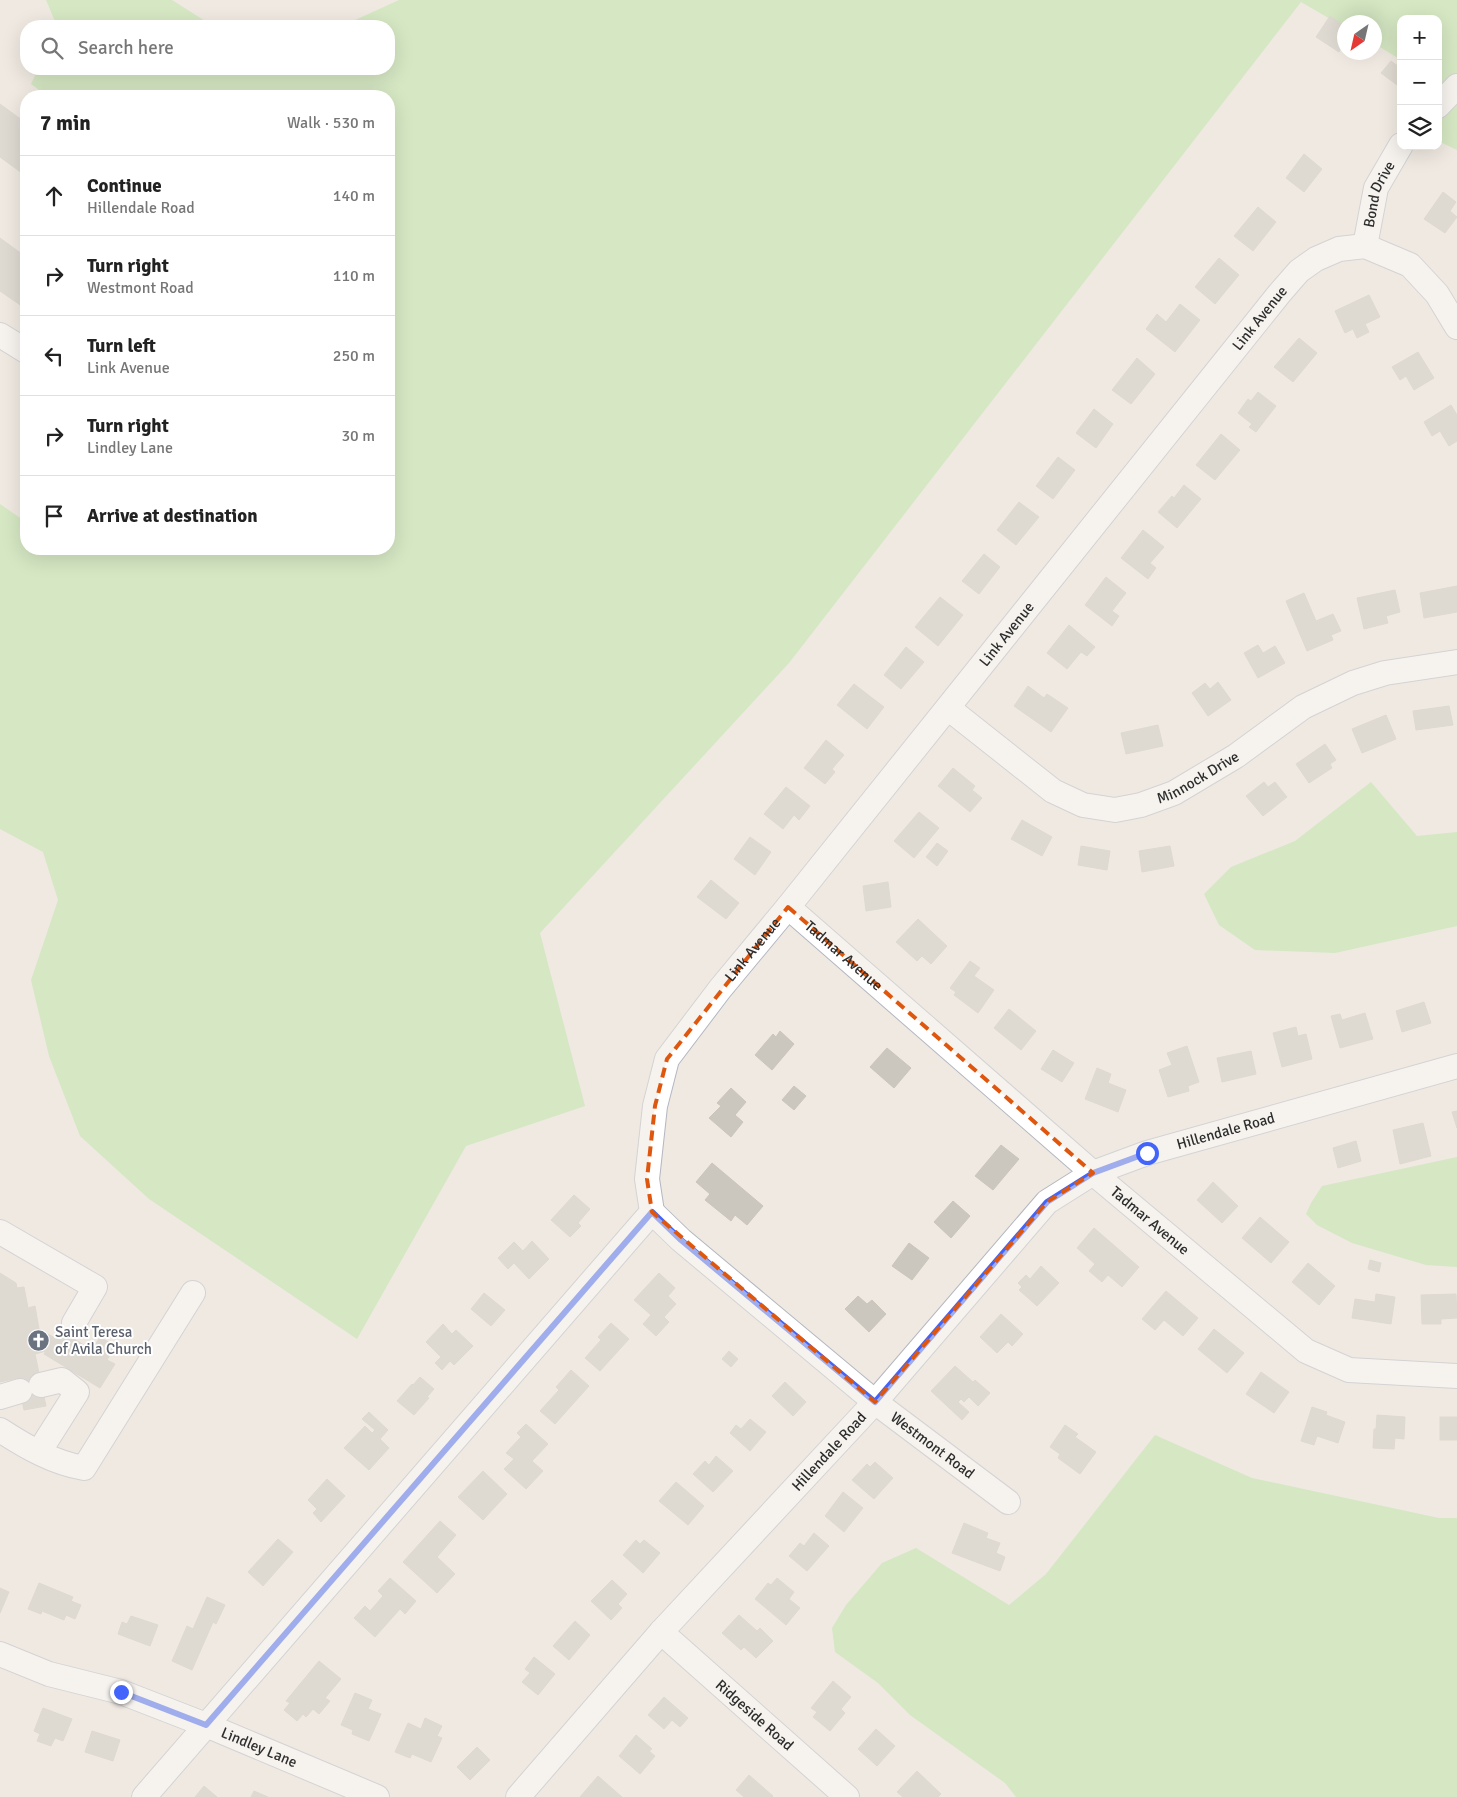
<!DOCTYPE html>
<meta charset="utf-8">
<style>
body{margin:0;font-family:Signika,sans-serif;background:#f2f2f2;color:#222}
.controls{position:absolute;right:15px;top:15px;display:grid;overflow:hidden;border-radius:10px;box-shadow:0 5px 20px #0002}
.controls button{width:45px;height:45px;display:grid;place-items:center;padding:0;border:0;border-bottom:1px solid #e0e0e0;background:#fff;color:#222;font:25px sans-serif}
.compass{position:absolute;left:1337px;top:15px;width:45px;height:45px;border-radius:50%;background:#fff;box-shadow:0 5px 20px #0002;rotate:214deg}
.stop{position:absolute;width:15px;height:15px;margin:-11px;border:4px solid #4264fb;border-radius:50%;background:#fff}
.stop.end{background:#4264fb;border-color:#fff;box-shadow:0 1px 5px #0008}
.list{margin:0;padding:0;list-style:none}
h2{display:flex;justify-content:space-between;align-items:center;height:65px;margin:0;padding:0 20px;font-size:21px}
h2 small{font-size:16px;font-weight:400;color:#767676}
.list li{display:grid;grid-template-columns:32px 1fr auto;gap:15px;align-items:center;box-sizing:border-box;height:80px;padding:0 20px;border-top:1px solid #e0e0e0}
.list b{display:block;font-size:19px;white-space:nowrap}
.list p{margin:0;font-size:16px;white-space:nowrap;color:#767676}
.list em{font-size:16px;font-style:normal;color:#767676}
.icon{flex:none;width:28px;height:28px;fill:none;stroke:currentColor;stroke-width:2;stroke-linecap:round;stroke-linejoin:round}
.map{position:relative;flex:none;width:1457px;height:1797px;overflow:hidden}
.search{position:absolute;background:#fff;box-shadow:0 5px 20px #0002;left:20px;top:20px;width:375px;height:55px;display:flex;align-items:center;gap:12px;box-sizing:border-box;padding:0 18px;border-radius:20px;color:#767676;font-size:19px}
.panel{position:absolute;background:#fff;box-shadow:0 5px 20px #0002;left:20px;top:90px;width:375px;height:465px;border-radius:20px}
.map>svg:first-child{display:block}
</style>
<div class="map">
<svg width="1457" height="1797" viewBox="0 0 1457 1797">
<rect width="100%" height="100%" fill="#efe9e1"/>
<g fill="#b6e59e">
<path d="M46,0H172L213,26H57Z"/>
<path d="M399,0H1457V150L1438,141V106L1453,90L1438,82V19H1401V60L1375,44L1374,22H1344V27L1301,2L789,663L540,933L585,1106L466,1146L357,1339L149,1199L80,1136L49,1056L31,980L58,900L43,852L0,829V504L26,522V549H389V96H47L31,84L38,69H389V26H342Z"/>
<path d="M1371,782L1417,836L1457,832V926L1335,953L1255,950L1219,925L1204,894L1231,867L1295,841Z"/>
<path d="M1457,1157V1267L1426,1265L1352,1243L1317,1225L1306,1214L1311,1203L1322,1186Z"/>
<path d="M1155,1435L1252,1478L1439,1518H1457V1797H1016L1005,1783L910,1715L878,1683L835,1652L832,1628L846,1605L882,1563L916,1548L1009,1605L1046,1574Z"/>
</g>
<g fill="#cbc7bf" stroke="#cbc5ba">
<path d="M1330,16L1344,26V43L1339,52L1316,37Z"/>
<path d="M1391,61L1399,67L1401,64V88L1381,73Z"/>
<path d="M0,104L26,123V176L0,157Z"/>
<path d="M1304,154L1322,169L1304,192L1286,178Z"/>
<path d="M1443,192L1456,202L1450,211L1457,217L1445,233L1424,219Z"/>
<path d="M1258,207L1276,222L1253,251L1234,236Z"/>
<path d="M0,238L26,257V309L0,291Z"/>
<path d="M1219,258L1239,275L1215,304L1195,287Z"/>
<path d="M1369,295L1380,317L1365,324L1369,332L1357,338L1353,329L1345,333L1335,311Z"/>
<path d="M1180,304L1200,320L1175,352L1146,329L1157,314L1166,322Z"/>
<path d="M1299,338L1317,353L1293,382L1274,367Z"/>
<path d="M1418,352L1434,378L1414,390L1406,376L1400,380L1392,367Z"/>
<path d="M1137,358L1155,374L1131,404L1112,390Z"/>
<path d="M1258,392L1276,406L1256,432L1249,427L1252,424L1238,413L1248,399L1251,401Z"/>
<path d="M1451,405L1457,415V441L1449,446L1440,431L1432,436L1424,422Z"/>
<path d="M1094,409L1113,424L1096,448L1076,433Z"/>
<path d="M1221,434L1240,450L1215,480L1196,465Z"/>
<path d="M1058,457L1075,470L1053,499L1036,486Z"/>
<path d="M1184,485L1201,499L1177,528L1158,512L1172,496L1174,498Z"/>
<path d="M1019,502L1039,517L1016,545L997,530Z"/>
<path d="M1143,530L1164,547L1150,563L1156,568L1148,579L1121,558Z"/>
<path d="M984,554L1000,567L979,594L962,581Z"/>
<path d="M1106,577L1126,593L1112,611L1119,616L1112,626L1085,605Z"/>
<path d="M1457,586V612L1424,618L1420,593Z"/>
<path d="M1395,590L1400,612L1386,616L1388,623L1364,629L1357,598Z"/>
<path d="M1304,593L1316,621L1333,614L1341,631L1331,635L1333,640L1307,651L1286,601Z"/>
<path d="M940,597L963,615L938,646L915,627Z"/>
<path d="M1069,625L1095,647L1087,656L1081,652L1067,669L1047,653Z"/>
<path d="M1258,645L1263,653L1275,646L1285,663L1258,678L1244,653Z"/>
<path d="M906,647L924,662L901,689L884,675Z"/>
<path d="M1218,682L1231,700L1208,716L1192,693L1205,683L1210,689Z"/>
<path d="M854,684L884,707L867,729L837,705Z"/>
<path d="M1028,686L1044,698L1047,694L1068,708L1051,732L1014,706Z"/>
<path d="M1449,706L1453,725L1416,730L1413,711Z"/>
<path d="M1386,715L1396,739L1362,753L1352,729Z"/>
<path d="M1158,725L1163,746L1126,754L1121,733Z"/>
<path d="M826,740L844,755L832,769L835,772L825,784L804,768Z"/>
<path d="M1325,744L1336,760L1330,764L1332,768L1309,783L1296,764Z"/>
<path d="M953,768L975,786L972,790L982,798L970,812L938,786Z"/>
<path d="M1264,782L1268,787L1275,782L1287,797L1263,816L1246,796Z"/>
<path d="M786,787L810,806L799,820L794,815L783,829L764,814Z"/>
<path d="M919,812L939,828L914,858L894,841Z"/>
<path d="M1022,820L1052,837L1042,856L1011,839Z"/>
<path d="M750,837L771,852L755,875L734,859Z"/>
<path d="M937,843L948,851L937,866L926,857Z"/>
<path d="M1081,846L1110,851L1107,870L1078,865Z"/>
<path d="M1170,846L1174,866L1142,872L1139,851Z"/>
<path d="M711,880L739,903L726,919L697,897Z"/>
<path d="M888,882L891,907L866,911L863,886Z"/>
<path d="M918,919L947,946L931,964L922,956L917,961L896,942Z"/>
<path d="M970,961L980,968L974,976L994,990L978,1013L954,995L956,992L950,988Z"/>
<path d="M1424,1002L1431,1023L1402,1032L1396,1011Z"/>
<path d="M1009,1009L1036,1031L1021,1050L994,1028Z"/>
<path d="M1365,1013L1373,1039L1340,1048L1331,1016L1340,1014L1342,1020Z"/>
<path d="M1296,1027L1298,1036L1306,1034L1312,1059L1282,1067L1273,1033Z"/>
<path d="M780,1031L794,1044L772,1070L755,1055L773,1034L776,1037Z"/>
<path d="M1187,1046L1199,1082L1188,1086L1189,1091L1168,1097L1159,1070L1172,1065L1167,1053Z"/>
<path d="M887,1048L911,1068L894,1088L870,1067Z"/>
<path d="M1053,1050L1074,1063L1062,1082L1041,1069Z"/>
<path d="M1251,1051L1256,1074L1222,1082L1217,1058Z"/>
<path d="M1097,1068L1111,1074L1108,1083L1126,1090L1118,1112L1085,1099Z"/>
<path d="M794,1086L806,1096L794,1110L782,1100Z"/>
<path d="M731,1088L746,1102L735,1115L743,1122L731,1137L709,1118L721,1106L717,1103Z"/>
<path d="M1457,1111V1128L1452,1112Z"/>
<path d="M1423,1123L1431,1156L1400,1164L1393,1130Z"/>
<path d="M1356,1141L1361,1161L1338,1168L1333,1148Z"/>
<path d="M1001,1145L1019,1159L993,1190L975,1176Z"/>
<path d="M712,1163L763,1206L747,1225L735,1215L731,1221L705,1200L710,1194L696,1182Z"/>
<path d="M1213,1182L1238,1206L1222,1223L1197,1200Z"/>
<path d="M574,1195L590,1209L578,1223L581,1226L570,1237L551,1220Z"/>
<path d="M953,1201L970,1216L951,1238L934,1222Z"/>
<path d="M1260,1217L1289,1242L1271,1263L1242,1238Z"/>
<path d="M1094,1228L1139,1267L1122,1287L1108,1275L1102,1282L1089,1271L1095,1264L1077,1248Z"/>
<path d="M532,1241L549,1259L529,1279L514,1263L508,1269L498,1258L514,1242L523,1251Z"/>
<path d="M909,1243L929,1258L912,1280L892,1266Z"/>
<path d="M1370,1260L1381,1263L1379,1272L1368,1269Z"/>
<path d="M1308,1263L1335,1286L1319,1305L1292,1282Z"/>
<path d="M1041,1266L1059,1283L1037,1306L1019,1290L1022,1287L1018,1283L1026,1275L1030,1279Z"/>
<path d="M0,1273L16,1283L17,1288L24,1287L28,1308L35,1306L39,1329L53,1337L58,1329L92,1350L100,1337L115,1346L107,1360L115,1364L100,1388L44,1354L46,1351L35,1354L46,1406L24,1410L17,1378L0,1382Z"/>
<path d="M659,1273L675,1288L668,1296L676,1304L664,1317L669,1322L656,1336L643,1324L651,1315L634,1300Z"/>
<path d="M1166,1291L1198,1318L1183,1336L1164,1320L1155,1330L1142,1319Z"/>
<path d="M484,1293L505,1310L491,1326L471,1309Z"/>
<path d="M1376,1294L1395,1297L1391,1324L1352,1318L1355,1299L1375,1302Z"/>
<path d="M1456,1294L1457,1318L1441,1319V1324H1422L1421,1295Z"/>
<path d="M858,1296L867,1304L872,1300L886,1314L869,1332L845,1309Z"/>
<path d="M1001,1314L1023,1334L1012,1346L1008,1342L997,1353L980,1337Z"/>
<path d="M611,1323L629,1339L600,1371L585,1358L601,1340L598,1337Z"/>
<path d="M443,1324L452,1334L456,1330L473,1346L454,1365L450,1361L442,1370L435,1363L441,1357L426,1342Z"/>
<path d="M1214,1329L1244,1353L1227,1373L1198,1349Z"/>
<path d="M729,1351L738,1359L731,1367L722,1359Z"/>
<path d="M955,1366L973,1382L975,1380L990,1393L978,1406L969,1397L964,1402L961,1399L958,1402L969,1412L962,1420L931,1391Z"/>
<path d="M571,1370L589,1386L555,1424L540,1411L559,1390L556,1387Z"/>
<path d="M1261,1372L1289,1392L1274,1413L1246,1394Z"/>
<path d="M420,1377L434,1389L427,1397L429,1398L414,1415L397,1401L412,1384L413,1385Z"/>
<path d="M785,1382L806,1402L793,1416L772,1396Z"/>
<path d="M1312,1407L1327,1412L1326,1415L1345,1422L1338,1443L1317,1436L1314,1445L1301,1441Z"/>
<path d="M369,1412L388,1430L380,1439L389,1448L369,1470L344,1448L365,1426L372,1433L375,1430L362,1419Z"/>
<path d="M1377,1415L1405,1417L1404,1439L1395,1438L1394,1449L1373,1448L1374,1429H1376Z"/>
<rect x="1440" y="1417" width="17" height="23"/>
<path d="M750,1419L766,1432L750,1451L730,1433L736,1425L741,1429Z"/>
<path d="M526,1424L548,1444L532,1461L543,1471L526,1489L504,1469L514,1459L506,1453L521,1437L517,1433Z"/>
<path d="M1065,1425L1078,1434L1075,1437L1096,1452L1080,1474L1058,1458L1060,1454L1050,1447Z"/>
<path d="M716,1456L733,1471L713,1492L693,1474L705,1461L709,1465Z"/>
<path d="M875,1462L893,1478L874,1499L852,1480L867,1464L870,1467Z"/>
<path d="M483,1471L507,1494L483,1520L458,1497Z"/>
<path d="M327,1479L345,1496L321,1522L313,1513L317,1509L308,1500Z"/>
<path d="M676,1482L704,1506L688,1525L659,1501Z"/>
<path d="M843,1492L863,1508L844,1532L825,1516Z"/>
<path d="M440,1521L456,1535L437,1557L455,1574L437,1593L403,1562Z"/>
<path d="M964,1523L988,1533L986,1538L1000,1543L996,1553L1005,1557L1000,1571L952,1553Z"/>
<path d="M814,1533L829,1546L807,1571L789,1556L800,1543L804,1546Z"/>
<path d="M278,1539L293,1552L263,1586L248,1572Z"/>
<path d="M636,1540L640,1544L644,1540L660,1553L643,1573L623,1555Z"/>
<path d="M390,1578L416,1601L405,1614L400,1609L375,1637L354,1618L365,1606L370,1611L383,1596L378,1591Z"/>
<path d="M777,1578L794,1592L789,1599L800,1608L786,1625L755,1599L768,1583L771,1585Z"/>
<path d="M612,1580L627,1594L618,1604L622,1608L611,1620L591,1601Z"/>
<path d="M39,1583L73,1597L71,1601L81,1605L75,1619L66,1615L64,1620L42,1611L41,1614L28,1609Z"/>
<path d="M0,1588L9,1592L0,1613Z"/>
<path d="M207,1597L225,1605L216,1624L213,1622L192,1670L172,1661L187,1626L193,1629Z"/>
<path d="M739,1615L757,1631L760,1628L773,1641L756,1658L744,1647L741,1650L722,1633Z"/>
<path d="M131,1616L158,1625L150,1646L118,1634L122,1622L127,1624Z"/>
<path d="M575,1621L590,1635L569,1660L553,1646Z"/>
<path d="M534,1657L555,1674L538,1695L522,1682L530,1673L525,1669Z"/>
<path d="M319,1661L341,1679L325,1698L330,1701L319,1714L313,1709L306,1717L303,1714L297,1721L284,1710L290,1703L286,1701Z"/>
<path d="M833,1681L851,1697L841,1709L845,1713L830,1731L813,1717L817,1712L811,1708Z"/>
<path d="M355,1693L372,1700L368,1709L381,1714L369,1741L352,1734L353,1730L341,1725Z"/>
<path d="M664,1697L688,1718L680,1727L672,1720L664,1729L648,1715Z"/>
<path d="M43,1708L72,1719L63,1741L55,1738L51,1746L37,1741L40,1734L34,1731Z"/>
<path d="M425,1718L442,1726L437,1736L442,1738L431,1762L412,1754L410,1758L395,1752L408,1723L421,1729Z"/>
<path d="M876,1729L895,1746L877,1766L858,1749Z"/>
<path d="M92,1731L120,1740L113,1761L85,1752Z"/>
<path d="M636,1735L652,1749L649,1751L655,1756L640,1774L619,1756Z"/>
<path d="M477,1747L490,1760L470,1780L457,1767Z"/>
<path d="M917,1771L941,1794L938,1797H903L897,1792Z"/>
<path d="M749,1775L773,1796L772,1797H744L736,1790Z"/>
<path d="M598,1776L622,1797H580Z"/>
<path d="M204,1786L217,1797H195Z"/>
<path d="M254,1791L268,1797H251Z"/>
</g>
<g fill="none" stroke-linecap="round" stroke-linejoin="round">
<defs>
<g id="minor">
<path d="M1438,106L1457,86"/>
<path id="s1" d="M1365,246L1376,188L1401,145"/>
<path d="M0,335L26,351"/>
<path id="s2" d="M948,708L1053,791L1083,805L1115,810L1141,805L1174,793L1236,756L1303,707L1353,683L1385,673L1457,662"/>
<path id="s3" d="M788,907L1093,1173L1306,1351L1349,1370L1457,1376"/>
<path id="s4" d="M652,1212L681,1240L875,1402L1008,1502"/>
<path d="M0,1232L95,1287L74,1323"/>
<path d="M0,1397L20,1391"/>
<path d="M0,1430C26,1447 54,1463 84,1468L193,1293"/>
<path d="M39,1452L77,1392L62,1380L41,1385"/>
<path id="s5" d="M661,1632L847,1797"/>
<path id="s6" d="M0,1654L49,1674L121,1692L206,1725L377,1797"/>
<path id="s7" d="M144,1797L652,1212L647,1179L655,1106L667,1059L720,989L788,907L1279,294L1299,271L1316,259L1339,249L1365,246L1410,265L1437,294L1457,327"/>
<path id="s8" d="M518,1797L661,1632L875,1402L1047,1202L1093,1173L1147,1153L1457,1066"/>
</g>
</defs>
<use href="#minor" stroke="#b4b7c1" stroke-width="26"/>
<use href="#minor" stroke="#fff" stroke-width="24"/>
</g>
<g fill="none" stroke-linecap="round" stroke-linejoin="round">
<path stroke="#4264fb" stroke-width="6" d="M121,1692L206,1725L652,1212L681,1240L875,1402L1047,1202L1093,1173L1147,1153"/>
</g>
<path d="M0 0H1457V1797H0ZM788,907L1093,1173L1047,1202L875,1402L652,1212L647,1179L655,1106L667,1059Z" fill="#efe9e1" fill-opacity=".55" fill-rule="evenodd"/>
<path fill="none" stroke="#df570e" stroke-width="4" stroke-dasharray="10 6" stroke-linejoin="round" d="M788,907L1093,1173L1047,1202L875,1402L652,1212L647,1179L655,1106L667,1059Z"/>
<defs>
<symbol id="church-disc" viewBox="-11 -11 22 22"><circle r="9.5" fill="#6b7280" stroke="#fff"/><path d="M-1.2-6h2.4v3.5h3.3v2.4h-3.3V6h-2.4V-.1h-3.3v-2.4h3.3Z" fill="#fff"/></symbol>
</defs>
<g fill-rule="evenodd">
<use href="#church-disc" x="26" y="1328" width="25" height="25"/>
</g>
<g text-anchor="middle" stroke-width="4" stroke-linejoin="round" paint-order="stroke">
<g font-size="15" fill="#2e2e2e" stroke="#fff">
<text dy="5" stroke="none"><textPath href="#s1" startOffset="54">Bond Drive</textPath></text>
<text dy="5" stroke="none"><textPath href="#s7" startOffset="1879">Link Avenue</textPath></text>
<text dy="5" stroke="none"><textPath href="#s7" startOffset="1474">Link Avenue</textPath></text>
<text dy="5" stroke="none"><textPath href="#s2" startOffset="289">Minnock Drive</textPath></text>
<text dy="5" stroke="none"><textPath href="#s7" startOffset="1069">Link Avenue</textPath></text>
<text dy="5" stroke="none"><textPath href="#s3" startOffset="74">Tadmar Avenue</textPath></text>
<text dy="5" stroke="none"><textPath href="#s8" startOffset="990">Hillendale Road</textPath></text>
<text dy="5" stroke="none"><textPath href="#s3" startOffset="479">Tadmar Avenue</textPath></text>
<text dy="5" stroke="none"><textPath href="#s4" startOffset="365">Westmont Road</textPath></text>
<text dy="5" stroke="none"><textPath href="#s8" startOffset="465">Hillendale Road</textPath></text>
<text dy="5" stroke="none"><textPath href="#s5" startOffset="125">Ridgeside Road</textPath></text>
<text dy="5" stroke="none"><textPath href="#s6" startOffset="276">Lindley Lane</textPath></text>
</g>
<g font-size="15" fill="#5b616d" stroke="#fff" text-anchor="start">
<text x="55" y="1337">Saint Teresa<tspan x="55" dy="17">of Avila Church</tspan></text>
</g>
</g>
</svg>
<div class="controls">
<button>+</button>
<button>−</button>
<button><svg class="icon" aria-label="layers" viewBox="0 0 24 24"><path d="M12 4l9 5-9 5-9-5zM3 14l9 5 9-5"/></svg></button>
</div>
<svg class="compass" viewBox="-18 -18 36 36"><path d="M0-13l5 13h-10z" fill="#e53935"/><path d="M0 13l5-13h-10z" fill="#767676"/></svg>
<div class="stop" style="left:1147px;top:1153px"></div>
<div class="stop end" style="left:121px;top:1692px"></div>
<div class="search"><svg class="icon" aria-label="search" viewBox="0 0 24 24"><circle cx="10" cy="10" r="6"/><path d="M15 15l6 6"/></svg>Search here</div>
<section class="panel">
<h2>7 min<small>Walk · 530 m</small></h2>
<ul class="list">
<li><svg class="icon" aria-label="ahead" viewBox="0 0 24 24"><path d="M12 20V5M6 11l6-6 6 6"/></svg><div><b>Continue</b><p>Hillendale Road</p></div><em>140 m</em></li>
<li><svg class="icon" aria-label="right" viewBox="0 0 24 24"><path d="M7 20v-9h11M14 6l5 5-5 5"/></svg><div><b>Turn right</b><p>Westmont Road</p></div><em>110 m</em></li>
<li><svg class="icon" aria-label="left" viewBox="0 0 24 24"><path d="M17 20v-9H6M10 6l-5 5 5 5"/></svg><div><b>Turn left</b><p>Link Avenue</p></div><em>250 m</em></li>
<li><svg class="icon" aria-label="right" viewBox="0 0 24 24"><path d="M7 20v-9h11M14 6l5 5-5 5"/></svg><div><b>Turn right</b><p>Lindley Lane</p></div><em>30 m</em></li>
<li><svg class="icon" aria-label="arrive" viewBox="0 0 24 24"><path d="M6 21V4h12l-3 4 3 4H6"/></svg><div><b>Arrive at destination</b></div></li>
</ul>
</section>
</div>
